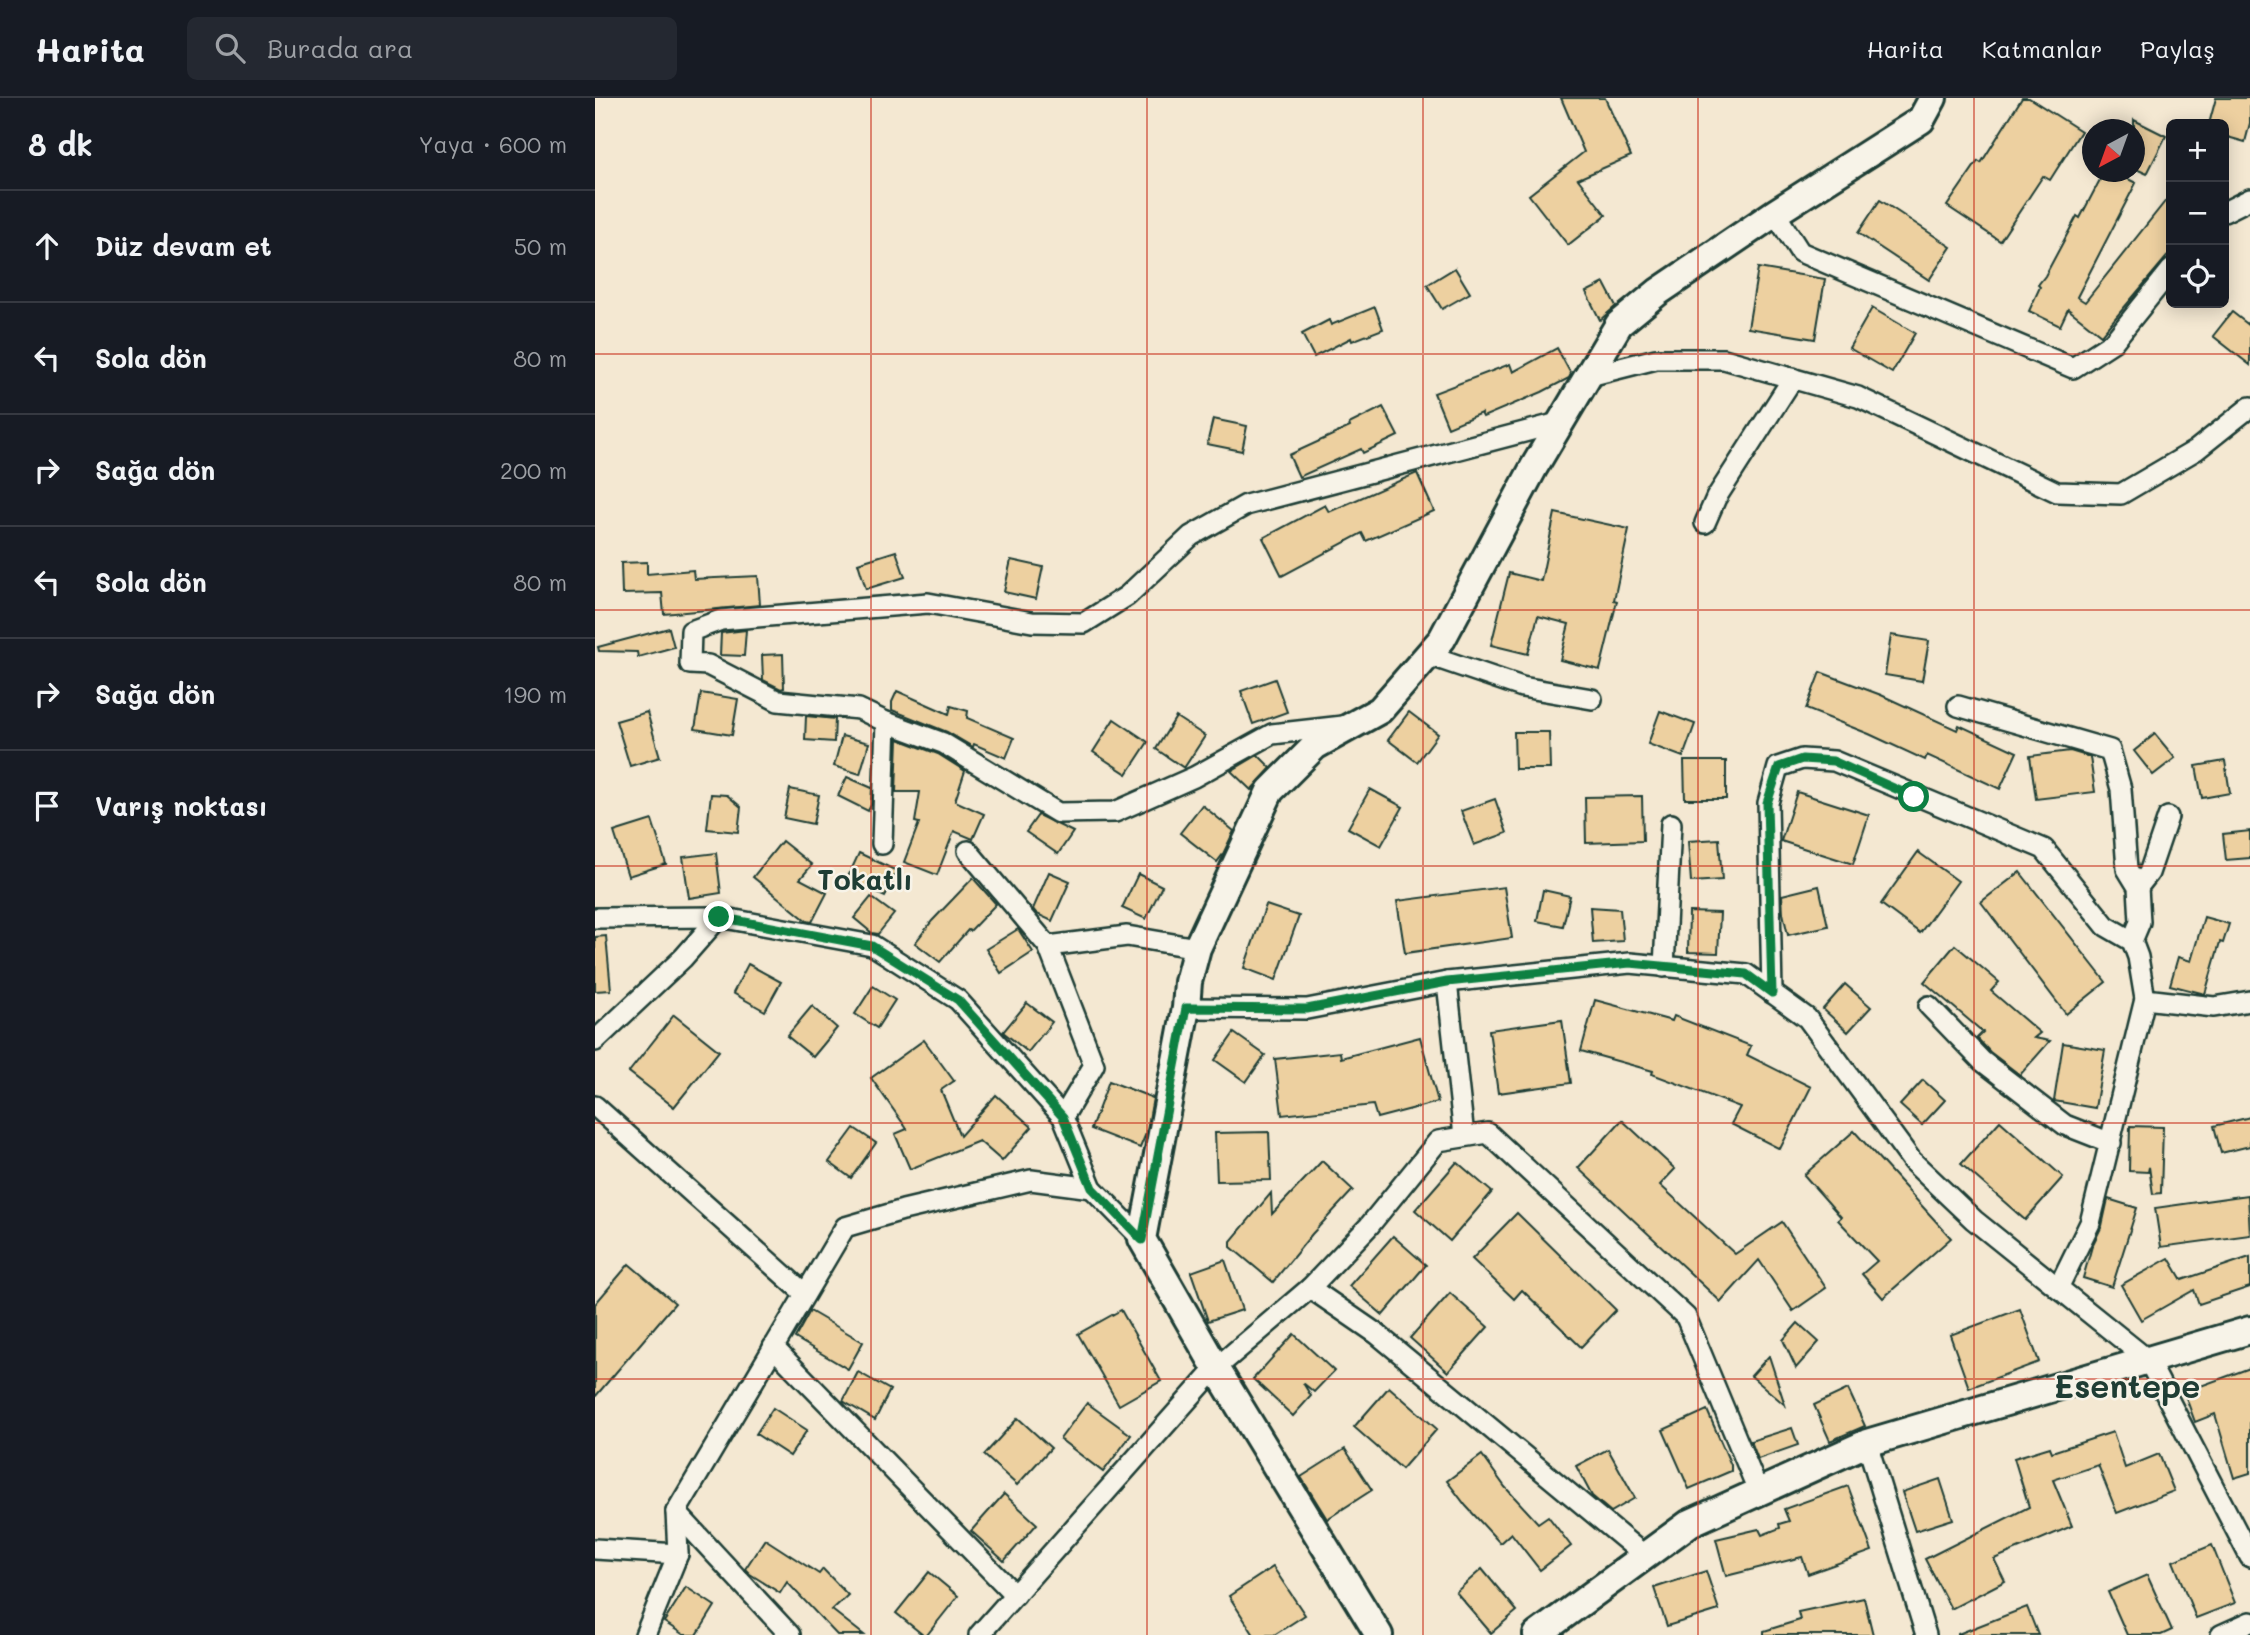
<!DOCTYPE html>
<html lang="tr">
<meta charset="utf-8">
<style>
body{margin:0;font-family:Mali,sans-serif;background:#242831;color:#f1f3f6}
.controls{position:absolute;right:21px;top:21px;display:grid;overflow:hidden;border-radius:10px;box-shadow:0 4px 18px #0003}
.controls button{width:63px;height:63px;display:grid;place-items:center;padding:0;border:0;border-bottom:2px solid #363941;background:#171b24;color:#f1f3f6;font:35px sans-serif}
.compass{position:absolute;left:1487px;top:21px;width:63px;height:63px;border-radius:50%;background:#171b24;box-shadow:0 4px 18px #0003;rotate:221deg}
.stop{position:absolute;width:21px;height:21px;margin:-16px;border:5px solid #0b8043;border-radius:50%;background:#fff}
.stop.end{background:#0b8043;border-color:#fff;box-shadow:0 2px 7px #0008}
.list{margin:0;padding:0;list-style:none}
h2{display:flex;justify-content:space-between;align-items:center;height:91px;margin:0;padding:0 28px;font-size:30px}
h2 small{font-size:23px;font-weight:400;color:#9ea1a6}
.list li{display:grid;grid-template-columns:46px 1fr auto;gap:21px;align-items:center;box-sizing:border-box;height:112px;padding:0 28px;border-top:2px solid #363941}
.list b{display:block;font-size:26px;white-space:nowrap}
.list em{font-size:23px;font-style:normal;color:#9ea1a6}
.icon{flex:none;width:38px;height:38px;fill:none;stroke:currentColor;stroke-width:2;stroke-linecap:round;stroke-linejoin:round}
.map{position:relative;flex:none;width:1655px;height:1537px;overflow:hidden}
header{display:flex;align-items:center;gap:42px;box-sizing:border-box;height:98px;padding:0 35px;background:#171b24;border-bottom:2px solid #363941}
header strong{font-size:33px}
nav{display:flex;gap:38px;margin-inline-start:auto;font-size:24px}
.search{width:490px;height:63px;background:#242831;display:flex;align-items:center;gap:18px;box-sizing:border-box;padding:0 24px;border-radius:10px;color:#9ea1a6;font-size:26px}
main{display:flex}
aside{flex:1;background:#171b24}
.map>svg:first-child{display:block}
</style>
<header>
<strong>Harita</strong>
<div class="search"><svg class="icon" aria-label="search" viewBox="0 0 24 24"><circle cx="10" cy="10" r="6"/><path d="M15 15l6 6"/></svg>Burada ara</div>
<nav><a>Harita</a><a>Katmanlar</a><a>Paylaş</a></nav>
</header>
<main>
<aside>
<h2>8 dk<small>Yaya · 600 m</small></h2>
<ul class="list">
<li><svg class="icon" aria-label="ahead" viewBox="0 0 24 24"><path d="M12 20V5M6 11l6-6 6 6"/></svg><div><b>Düz devam et</b></div><em>50 m</em></li>
<li><svg class="icon" aria-label="left" viewBox="0 0 24 24"><path d="M17 20v-9H6M10 6l-5 5 5 5"/></svg><div><b>Sola dön</b></div><em>80 m</em></li>
<li><svg class="icon" aria-label="right" viewBox="0 0 24 24"><path d="M7 20v-9h11M14 6l5 5-5 5"/></svg><div><b>Sağa dön</b></div><em>200 m</em></li>
<li><svg class="icon" aria-label="left" viewBox="0 0 24 24"><path d="M17 20v-9H6M10 6l-5 5 5 5"/></svg><div><b>Sola dön</b></div><em>80 m</em></li>
<li><svg class="icon" aria-label="right" viewBox="0 0 24 24"><path d="M7 20v-9h11M14 6l5 5-5 5"/></svg><div><b>Sağa dön</b></div><em>190 m</em></li>
<li><svg class="icon" aria-label="arrive" viewBox="0 0 24 24"><path d="M6 21V4h12l-3 4 3 4H6"/></svg><div><b>Varış noktası</b></div></li>
</ul>
</aside>
<div class="map">
<svg width="1655" height="1537" viewBox="0 0 1655 1537">
<rect width="100%" height="100%" fill="#f4e8d2"/>
<filter id="ink" filterUnits="userSpaceOnUse"><feTurbulence type="fractalNoise" baseFrequency=".0143" numOctaves="2"/><feDisplacementMap in="SourceGraphic" scale="14" xChannelSelector="R" yChannelSelector="G"/><feConvolveMatrix kernelMatrix="1 2 1 2 8 2 1 2 1" color-interpolation-filters="sRGB"/></filter>
<g filter="url(#ink)">
<g fill="#edd0a0" stroke="#1f3d34" stroke-width="2">
<path d="M966,0H1010L1036,58L983,81L1011,117L973,147L934,97L989,54Z"/>
<path d="M1427,0H1434L1486,33L1455,82L1448,78L1405,143L1352,108L1383,63L1386,65Z"/>
<path d="M1621,0H1655V25L1650,44L1629,38V26H1614Z"/>
<path d="M1539,22L1571,38L1552,76L1539,70Z"/>
<path d="M1509,74H1519L1541,85L1482,199L1490,204L1576,96V154L1506,237L1473,211L1465,228L1434,213L1445,189L1443,187L1450,178L1482,118L1485,120Z"/>
<path d="M1285,102L1356,149L1334,182L1263,135Z"/>
<path d="M860,170L875,195L847,211L832,187Z"/>
<path d="M1163,170L1230,181L1220,241L1153,230Z"/>
<path d="M1009,185L1021,208L1005,222L991,194Z"/>
<path d="M780,209L788,231L757,243L756,240L719,259L707,236L734,222L736,227Z"/>
<path d="M1277,210L1320,235L1297,275L1254,250Z"/>
<path d="M1637,214L1655,228V267L1618,238Z"/>
<path d="M962,250L976,276L974,280L947,294L888,319L886,315L853,329L839,295L915,266L918,274Z"/>
<path d="M788,309L803,338L768,355L766,351L704,379L694,357L755,329L754,326Z"/>
<path d="M618,321L652,328L647,353L612,346Z"/>
<path d="M822,375L839,413L771,443L767,435L687,478L668,440L730,407L734,414Z"/>
<path d="M960,415L1034,431L1019,502L1022,503L1005,572L965,562L974,526L943,518L933,556L896,547L914,475L946,483Z"/>
<path d="M301,453L310,479L271,491L263,465Z"/>
<path d="M416,462L448,469L441,501L409,494Z"/>
<path d="M52,464V476L98,472L99,481L163,478L165,507L69,516L67,495L27,496L26,465Z"/>
<path d="M74,530L79,549L43,559L42,554L4,553L3,549Z"/>
<path d="M151,532L149,558L125,557L126,535Z"/>
<path d="M1296,537L1334,543L1327,583L1290,577Z"/>
<path d="M188,556L189,590L186,591L168,582L167,557Z"/>
<path d="M1225,574L1286,597L1362,632L1364,627L1422,654L1405,691L1332,657L1330,662L1274,636L1211,611Z"/>
<path d="M680,581L692,614L658,626L646,593Z"/>
<path d="M302,593L354,616L356,608L373,613L372,620L419,640L411,660L379,646L378,649L352,634L297,612V604Z"/>
<path d="M106,595L143,601L137,637L100,631Z"/>
<path d="M1065,613L1100,626L1088,659L1053,646Z"/>
<path d="M52,614L65,659L35,668L21,623Z"/>
<path d="M814,614L843,636L822,664L793,642Z"/>
<path d="M211,618L240,621L239,644L210,642Z"/>
<path d="M581,619L610,638L589,670L561,651Z"/>
<path d="M519,621L553,644L532,676L498,654Z"/>
<path d="M919,634H954L955,671H920Z"/>
<path d="M1560,636L1580,660L1558,677L1539,653Z"/>
<path d="M247,638L274,645L265,676L239,668Z"/>
<path d="M303,641L343,656L370,673L360,703L389,716L378,741L359,733L342,777L309,764L324,725L320,724L325,694H301Z"/>
<path d="M1475,653L1495,659L1500,694L1441,701L1435,658Z"/>
<path d="M663,657L676,670L656,692L636,673Z"/>
<path d="M1089,663H1131V701H1090Z"/>
<path d="M1630,663L1635,695L1607,700L1601,668Z"/>
<path d="M252,679L277,690L276,707L273,713L243,698Z"/>
<path d="M195,691L224,697L218,726L189,720Z"/>
<path d="M775,691L808,709L786,748L753,730Z"/>
<path d="M1202,694L1274,717L1258,766L1186,743Z"/>
<path d="M116,696L132,697L146,709L143,734L112,731Z"/>
<path d="M1047,698L1048,743L991,745L990,699Z"/>
<path d="M900,701L912,735L879,747L866,713Z"/>
<path d="M607,707L639,733L628,756L622,764L585,735Z"/>
<path d="M443,717L478,734L463,756L431,734Z"/>
<path d="M57,722L71,766L33,778L19,734Z"/>
<path d="M1655,733V760L1631,762L1628,736Z"/>
<path d="M1124,741L1127,782L1096,784L1093,743Z"/>
<path d="M187,743L217,767L205,781L232,795L217,824L212,823L158,779Z"/>
<path d="M1323,754L1363,783L1325,835L1286,806Z"/>
<path d="M121,755L126,795L94,800L88,759Z"/>
<path d="M264,755L302,773L290,799L252,781Z"/>
<path d="M454,774L475,783L457,823L442,816L438,811Z"/>
<path d="M1425,774L1511,884L1471,916L1386,804Z"/>
<path d="M543,776L567,788L551,821L527,810Z"/>
<path d="M378,780L401,806L375,833L373,832L345,864L320,845L337,823Z"/>
<path d="M1224,788L1233,828L1193,837L1188,815L1187,797Z"/>
<path d="M909,789L917,840L810,855L802,803Z"/>
<path d="M948,792L975,798L968,828L942,823Z"/>
<path d="M276,799L299,816L283,836L277,835L259,820Z"/>
<path d="M671,807L704,818L681,882L649,870Z"/>
<path d="M995,809L1025,811L1028,843L998,845Z"/>
<path d="M1094,814L1125,815L1123,855L1093,854Z"/>
<path d="M1609,819L1634,826L1628,845L1625,844L1610,896L1575,887L1583,859L1596,863Z"/>
<path d="M423,831L438,854L406,875L391,851Z"/>
<path d="M11,838L16,892L0,893V839Z"/>
<path d="M1360,847L1404,884L1396,893L1445,935L1439,940L1455,943L1425,977L1395,954L1382,940L1388,934L1329,884Z"/>
<path d="M153,866L186,884L170,913L138,895Z"/>
<path d="M1250,886L1276,909L1253,934L1228,911Z"/>
<path d="M278,888L300,902L282,930L260,916Z"/>
<path d="M1000,902L1077,923L1079,918L1156,948L1152,957L1216,989L1185,1051L1136,1026L1145,1009L1057,976L1058,973L986,953Z"/>
<path d="M432,905L457,924L433,954L408,934Z"/>
<path d="M217,908L242,930L218,959L192,938Z"/>
<path d="M79,917L124,953L79,1009L34,974Z"/>
<path d="M967,922L976,985L903,995L894,932Z"/>
<path d="M639,935L670,957L651,984L620,962Z"/>
<path d="M825,939L843,1004L782,1020L778,1007L687,1017L680,961L745,954L746,960Z"/>
<path d="M329,942L359,983L346,992L365,1038L401,997L437,1029L407,1063L384,1043L315,1071L300,1036L312,1031L276,980Z"/>
<path d="M1468,945L1510,952L1500,1010L1459,1003Z"/>
<path d="M1328,982L1350,1002L1327,1027L1305,1007Z"/>
<path d="M514,983L558,1000L552,1033L545,1050L496,1031Z"/>
<path d="M1655,1019V1048L1626,1055L1619,1028Z"/>
<path d="M1027,1022L1080,1071L1065,1087L1140,1156L1187,1124L1231,1190L1198,1213L1164,1162L1126,1204L983,1070Z"/>
<path d="M1405,1023L1468,1079L1430,1122L1366,1066Z"/>
<path d="M1535,1028L1568,1029L1566,1095L1558,1096L1554,1069L1553,1074L1534,1073Z"/>
<path d="M259,1030L281,1045L256,1080L234,1064Z"/>
<path d="M1259,1033L1356,1140L1288,1200L1267,1176L1282,1163L1243,1122L1246,1119L1209,1077Z"/>
<path d="M674,1034L676,1082L622,1083L620,1035Z"/>
<path d="M727,1063L758,1092L717,1136L678,1184L636,1149V1143L676,1095L677,1116Z"/>
<path d="M862,1064L897,1094L855,1143L820,1112Z"/>
<path d="M1653,1097L1655,1137L1566,1149L1560,1110Z"/>
<path d="M1513,1101L1542,1110L1517,1189L1488,1180L1497,1148L1507,1128Z"/>
<path d="M922,1115L1021,1212L986,1249L927,1192L919,1201L877,1161Z"/>
<path d="M798,1138L831,1167L788,1217L754,1188Z"/>
<path d="M1655,1159V1189L1604,1206L1599,1192L1546,1222L1526,1187L1574,1160L1587,1182Z"/>
<path d="M630,1162L647,1212L613,1223L596,1174Z"/>
<path d="M34,1166L80,1205L0,1299V1206Z"/>
<path d="M855,1195L893,1229L853,1274L815,1240Z"/>
<path d="M1425,1211L1444,1264L1374,1290L1355,1237Z"/>
<path d="M526,1212L566,1283L524,1307L483,1236Z"/>
<path d="M215,1213L268,1244L253,1271L200,1240Z"/>
<path d="M1203,1225L1224,1244L1201,1270L1188,1242Z"/>
<path d="M699,1236L739,1273L719,1294L708,1285L716,1298L698,1318L658,1281Z"/>
<path d="M1174,1258L1190,1307L1156,1278Z"/>
<path d="M1655,1270V1375L1639,1380L1620,1316L1600,1324L1589,1294Z"/>
<path d="M263,1274L295,1292L280,1322L248,1303Z"/>
<path d="M794,1289L842,1331L807,1371L759,1329Z"/>
<path d="M1253,1291L1270,1328L1235,1343L1219,1307Z"/>
<path d="M492,1305L536,1337L508,1374L465,1341Z"/>
<path d="M178,1310L212,1332L195,1358L161,1336Z"/>
<path d="M1112,1312L1136,1367V1373L1094,1391L1068,1332Z"/>
<path d="M423,1320L456,1350L422,1387L389,1357Z"/>
<path d="M1197,1330L1203,1347L1163,1361L1156,1343Z"/>
<path d="M1518,1334L1530,1370L1564,1356L1579,1393L1522,1415L1503,1367L1458,1382L1477,1428L1399,1461L1410,1483L1356,1511L1330,1461L1434,1409L1419,1360L1455,1349L1457,1354Z"/>
<path d="M750,1351L777,1392L732,1421L706,1379Z"/>
<path d="M1013,1351L1040,1400L1016,1414L997,1398L981,1368Z"/>
<path d="M887,1357L910,1389L943,1425L953,1418L976,1448L945,1472L916,1435L905,1445L871,1408L852,1383Z"/>
<path d="M1345,1381L1358,1421L1320,1433L1307,1394Z"/>
<path d="M1253,1388L1277,1453L1213,1476L1207,1459L1131,1478L1121,1441L1164,1431L1167,1437L1185,1430L1184,1426L1194,1423L1189,1411Z"/>
<path d="M409,1396L442,1426L409,1463L376,1433Z"/>
<path d="M170,1441L224,1476L228,1471L253,1497L237,1512L269,1537H242L192,1484L185,1495L155,1476L150,1471Z"/>
<path d="M1617,1447L1640,1505L1601,1520L1578,1463Z"/>
<path d="M678,1469L710,1517L679,1537H659L634,1498Z"/>
<path d="M887,1471L922,1513L896,1535L861,1494Z"/>
<path d="M1111,1473L1124,1512L1072,1528L1059,1490Z"/>
<path d="M334,1474L363,1498L332,1537H328L301,1515Z"/>
<path d="M1552,1477L1577,1532L1566,1537H1532L1513,1494Z"/>
<path d="M91,1489L120,1508L102,1537H89L69,1524Z"/>
<path d="M1269,1500L1278,1537H1169V1533L1205,1522L1203,1514Z"/>
<path d="M1432,1509L1443,1537H1363V1536Z"/>
</g>
<g fill="none" stroke-linecap="round" stroke-linejoin="round">
<defs>
<g id="street">
<path d="M1629,114L1655,101"/>
<path d="M1180,115L1205,154L1478,270L1518,244L1576,172"/>
<path d="M994,278L1061,261H1129L1263,299L1462,394L1526,396L1601,352L1655,309"/>
<path d="M1110,425L1121,400L1198,280"/>
<path d="M833,557L927,589L997,601"/>
<path d="M1363,608L1515,652L1526,691L1532,771L1543,789L1545,824L1537,843"/>
<path d="M748,628L677,636L599,679L520,714L463,715L348,645L291,624L264,611L183,603L113,567L95,566L96,533L126,522L333,505L437,524L489,525L532,498L596,438L651,407L967,324"/>
<path d="M287,746L291,624"/>
<path d="M373,753L453,848L499,967L468,1019"/>
<path d="M1543,789L1554,775L1573,719"/>
<path d="M0,820L124,819"/>
<path d="M453,848L532,838L602,850"/>
<path d="M1069,869L1076,726"/>
<path d="M852,884L869,1038"/>
<path d="M1177,895L1173,705L1183,669L1207,661L1239,663L1449,751L1511,828L1537,843L1543,859L1550,901L1495,1125L1463,1190"/>
<path d="M1550,901L1619,909L1655,903"/>
<path d="M1334,908L1387,963L1470,1027L1516,1045"/>
<path d="M591,910L712,911L852,884L1035,865L1151,876L1212,920L1317,1063L1379,1122L1553,1262L1655,1459"/>
<path d="M0,943L88,860L124,819L277,847L363,902L468,1019L497,1090L547,1141"/>
<path d="M0,1008L210,1196"/>
<path d="M715,1190L774,1128L843,1043L893,1035L1091,1219L1164,1395"/>
<path d="M178,1249L420,1497"/>
<path d="M1272,1345L1331,1537"/>
<path d="M81,1414L195,1537"/>
<path d="M0,1451L83,1456"/>
<path d="M50,1537L83,1456L81,1414L250,1129L308,1112L436,1082L497,1090"/>
<path d="M384,1537L621,1270L715,1190L782,1236L1050,1458"/>
<path d="M1626,1537L1655,1524"/>
</g>
<g id="secondary">
<path d="M784,1537L621,1270L547,1141L591,910L593,884L602,850L675,693L720,648L785,612L847,541L939,369L1024,226L1063,194L1180,115L1326,22L1338,0"/>
<path d="M942,1537L1095,1425L1272,1345L1655,1232"/>
</g>
</defs>
<use href="#street" stroke="#1f3d34" stroke-width="24"/>
<use href="#secondary" stroke="#1f3d34" stroke-width="32"/>
<use href="#street" stroke="#f7f3e8" stroke-width="19"/>
<use href="#secondary" stroke="#f7f3e8" stroke-width="26"/>
</g>
</g>
<g fill="none" stroke-linecap="round" stroke-linejoin="round" filter="url(#ink)">
<path stroke="#0b8043" stroke-width="9" d="M124,819L277,848L363,902L468,1019L497,1090L547,1142L591,910L712,911L852,884L1035,865L1151,876L1177,895L1172,705L1184,669L1207,661L1238,663L1319,699"/>
</g>
<path fill="none" stroke="#c8321e" stroke-width="2" stroke-opacity="0.55" d="M276,0V1537M552,0V1537M828,0V1537M1103,0V1537M1379,0V1537M0,256H1655M0,512H1655M0,768H1655M0,1025H1655M0,1281H1655"/>
<g text-anchor="middle" stroke-width="5" stroke-linejoin="round" paint-order="stroke">
<g font-size="28" font-weight="bold" fill="#1f3d34" stroke="#f7f3e8">
<text x="270" y="792">Tokatlı</text>
</g>
<g font-size="32" font-weight="bold" fill="#1f3d34" stroke="#f7f3e8">
<text x="1532" y="1300">Esentepe</text>
</g>
</g>
</svg>
<div class="controls">
<button>+</button>
<button>−</button>
<button><svg class="icon" aria-label="locate" viewBox="0 0 24 24"><circle cx="12" cy="12" r="6"/><path d="M12 2v4M12 18v4M2 12h4M18 12h4"/></svg></button>
</div>
<svg class="compass" viewBox="-18 -18 36 36"><path d="M0-13l5 13h-10z" fill="#e53935"/><path d="M0 13l5-13h-10z" fill="#9ea1a6"/></svg>
<div class="stop" style="left:1319px;top:699px"></div>
<div class="stop end" style="left:124px;top:819px"></div>
</div>
</main>
